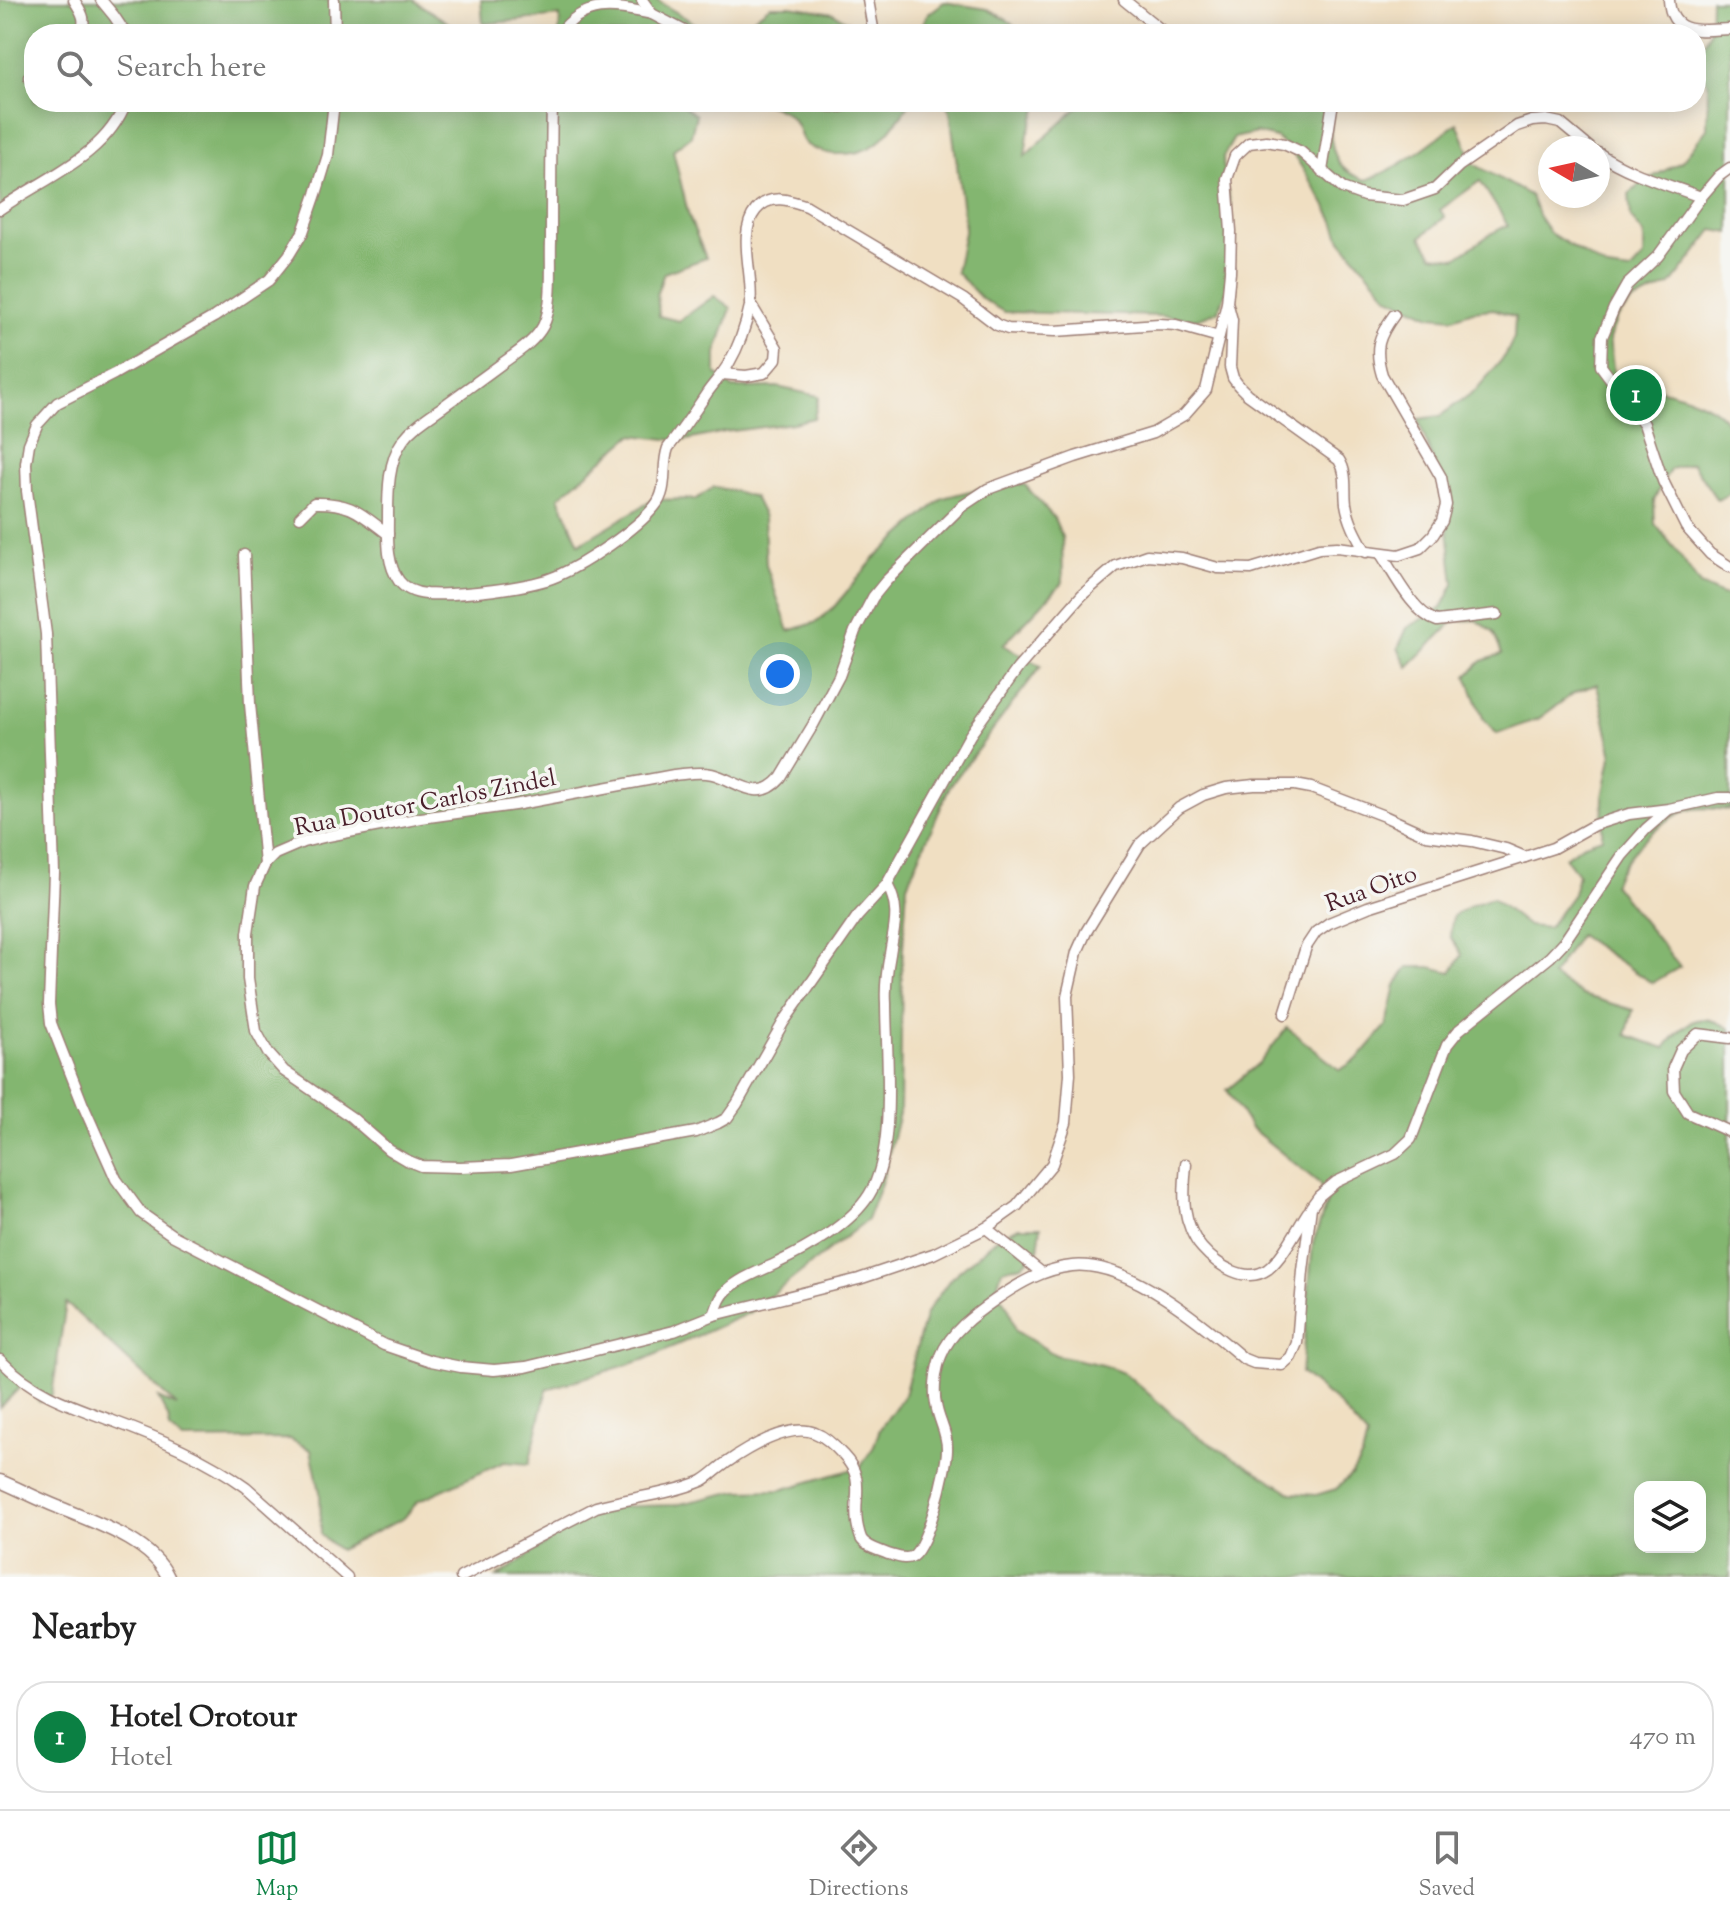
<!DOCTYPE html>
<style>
body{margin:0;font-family:"Sorts Mill Goudy",serif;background:#f2f2f2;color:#222}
.controls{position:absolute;right:24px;bottom:24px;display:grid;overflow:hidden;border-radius:16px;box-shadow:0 4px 20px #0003}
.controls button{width:72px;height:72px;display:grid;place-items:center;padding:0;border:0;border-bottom:2px solid #e0e0e0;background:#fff;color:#222;font:40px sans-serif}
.compass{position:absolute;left:1538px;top:136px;width:72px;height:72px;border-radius:50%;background:#fff;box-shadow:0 4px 20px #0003;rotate:279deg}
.you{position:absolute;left:780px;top:674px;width:28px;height:28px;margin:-20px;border:6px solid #fff;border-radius:50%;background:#1a73e8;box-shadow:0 0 0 12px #1a73e833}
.badge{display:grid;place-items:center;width:52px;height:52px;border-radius:50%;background:#0b8043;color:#fff;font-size:26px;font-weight:700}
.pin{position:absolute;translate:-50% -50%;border:4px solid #fff;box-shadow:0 2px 8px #0006}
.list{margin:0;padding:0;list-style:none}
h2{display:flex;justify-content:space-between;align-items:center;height:104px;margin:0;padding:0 32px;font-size:34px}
h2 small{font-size:26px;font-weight:400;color:#767676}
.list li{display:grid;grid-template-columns:52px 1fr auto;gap:24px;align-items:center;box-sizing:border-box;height:112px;margin:0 16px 16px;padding:0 16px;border:2px solid #e0e0e0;border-radius:32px}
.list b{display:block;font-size:30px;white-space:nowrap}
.list p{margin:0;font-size:26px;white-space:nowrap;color:#767676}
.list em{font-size:26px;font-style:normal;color:#767676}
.icon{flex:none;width:44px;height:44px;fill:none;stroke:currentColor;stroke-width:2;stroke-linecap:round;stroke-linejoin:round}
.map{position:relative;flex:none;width:1730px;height:1577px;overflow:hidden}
.search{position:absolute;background:#fff;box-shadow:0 4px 20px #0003;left:24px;right:24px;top:24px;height:88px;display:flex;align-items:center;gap:20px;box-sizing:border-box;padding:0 28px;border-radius:32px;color:#767676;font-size:30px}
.sheet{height:232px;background:#fff}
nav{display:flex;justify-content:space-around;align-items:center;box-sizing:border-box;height:112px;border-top:2px solid #e0e0e0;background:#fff;font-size:22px;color:#767676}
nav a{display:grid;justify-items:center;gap:4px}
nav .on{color:#0b8043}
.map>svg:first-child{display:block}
</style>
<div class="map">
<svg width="1730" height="1577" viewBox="0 0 1730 1577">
<rect width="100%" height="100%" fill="#f6f6f2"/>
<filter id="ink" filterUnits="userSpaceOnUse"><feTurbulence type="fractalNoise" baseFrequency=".0125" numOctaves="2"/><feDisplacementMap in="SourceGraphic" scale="16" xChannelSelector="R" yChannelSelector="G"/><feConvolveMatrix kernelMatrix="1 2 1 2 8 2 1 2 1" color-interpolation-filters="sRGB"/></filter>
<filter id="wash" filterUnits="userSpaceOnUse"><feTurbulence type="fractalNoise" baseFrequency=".006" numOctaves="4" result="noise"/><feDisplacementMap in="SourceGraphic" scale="32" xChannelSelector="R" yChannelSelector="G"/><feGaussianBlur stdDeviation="1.8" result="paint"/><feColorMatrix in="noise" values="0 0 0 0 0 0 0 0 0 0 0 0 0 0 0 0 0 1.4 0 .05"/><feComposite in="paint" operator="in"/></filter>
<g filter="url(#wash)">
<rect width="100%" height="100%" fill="#f0dfc2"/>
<g fill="#83b670" stroke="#666a4e" stroke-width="2" fill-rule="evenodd">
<path d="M0,0H413L453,26L451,34H34V102H470L520,113L540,114L551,102H678L696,115L691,136L673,150L689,217L706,258L664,273L657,293L659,316L679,321L714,296L731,308L716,353V374L733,388L777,387L819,396L814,418L793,423L725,432L682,441L632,435L559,497L579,544L653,500L696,499L714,487L734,491L754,497L764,517L766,565L789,631L817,622L834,607L874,559L943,498L1005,482L1025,485L1054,518L1062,537L1063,582L1003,645L1041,666L950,786L907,885L902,964L900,1109L883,1178L867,1220L749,1313L643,1360L547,1389L529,1464L504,1462L418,1501L404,1518L339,1550L321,1535L320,1492L311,1450L290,1439L183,1440L170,1429L168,1417L158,1398L177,1406L66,1303L52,1395L40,1402L22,1385L0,1408Z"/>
<path d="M481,0H656L712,34H559L560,16L483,24Z"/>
<path d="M1711,0H1730V233L1713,230L1671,285L1632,302L1617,318L1609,339L1615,380C1644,387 1724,396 1730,431C1730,448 1730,476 1730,494L1717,500L1692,463L1671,469L1663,481L1654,501L1655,524L1676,550L1700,585L1722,595L1730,596V810C1718,809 1704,807 1693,809C1661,817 1624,855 1613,884L1680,967L1652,983L1579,935L1552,976L1582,995L1633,1010L1626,1035L1665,1048C1685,1022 1699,1009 1730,1029V1577H497L586,1516L606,1507L675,1505L738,1491L781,1490L860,1467L873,1448L880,1429L904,1395L926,1313L951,1278L999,1237L1019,1227H1041L1038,1250L1022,1265L1002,1270L996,1290L1009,1309L1016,1331L1056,1355L1103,1365L1126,1374L1196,1435L1292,1493L1316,1495L1336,1489L1351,1475L1362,1457L1367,1437L1336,1402L1301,1373L1313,1243L1327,1202L1319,1183L1251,1128L1227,1090L1260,1062L1287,1028L1340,1070L1359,1058L1387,1025L1396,985L1408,967H1430L1451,972L1462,955L1450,936L1453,916L1472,905L1492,898L1528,926L1548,928L1573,894L1578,874L1565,857L1582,845L1602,838L1603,797L1612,752L1597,684L1574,693L1538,719L1497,734L1483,718L1467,676L1482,661L1502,654L1493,632L1476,620L1454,621L1408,667L1398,648L1407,628L1442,608L1454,584L1448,530L1450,509L1418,419L1440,416L1476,390L1505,356L1514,338L1515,317L1494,309L1473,311L1453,318L1431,316L1389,297L1341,240L1334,221L1323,201L1292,152L1276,138L1256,133L1234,138L1223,157L1224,179L1230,201L1227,290L1218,311L1197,319L1160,316L1004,312L982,299L956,272L965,227L950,111L945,102H1040L1028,134L1025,156L1078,107L1091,102H1308L1331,108C1329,129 1329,157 1347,171C1352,175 1360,178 1366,180C1401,168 1428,145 1457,123L1474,164L1531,196L1538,215L1550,233L1608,269L1630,272L1644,257V235L1631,218L1629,194L1643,182L1681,162L1707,129L1708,84L1696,66V61L1710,30ZM1480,181L1508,225L1492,233L1456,258L1433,255L1421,237L1445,217L1440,210ZM1640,1487H1700V1547H1640Z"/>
<path d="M944,2L987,9L1006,19L1025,34H918L927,15Z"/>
<path d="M770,6H791L833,13L861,29L916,34H764L754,18Z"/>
<path d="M762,102H911C887,134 878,156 834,154C825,153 811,149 805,143C801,139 799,131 797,126C789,111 777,108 762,102Z"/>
</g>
</g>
<g filter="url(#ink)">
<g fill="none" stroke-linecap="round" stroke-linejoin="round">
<defs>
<g id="minor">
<path d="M74,0C82,13 88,21 79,34"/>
<path d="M101,0L114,16L126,34"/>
<path d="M334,0L335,34"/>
<path d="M642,0L652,14L690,34"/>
<path d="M868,0L874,34"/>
<path d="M1124,0L1166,34"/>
<path d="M1669,0C1671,37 1702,30 1730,29"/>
<path d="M559,34C585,0 612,6 652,14"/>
<path d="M29,77L34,73"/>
<path d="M334,102L328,155L316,194L303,232L289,255L269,280L214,317L114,374L57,403L37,425L29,444L26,463L27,491L46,634L54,873L49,1004L51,1023L56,1036L83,1105L116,1179L141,1213L172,1235L384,1345L431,1361L461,1367L494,1370L526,1367L674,1331L714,1315L859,1279L933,1254L986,1228L1017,1206L1052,1164L1066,1123L1070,1074L1067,996L1077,952L1086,932L1140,844L1179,808L1203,795L1226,788L1254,785H1295L1311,788L1384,816L1426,835L1472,841L1506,849L1525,857L1553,848L1594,825L1629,814L1669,809L1718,798H1730"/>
<path d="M552,102C551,149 551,195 551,242C550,265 554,305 543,326C535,341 518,352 504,362C484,377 464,391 445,405C430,416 414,425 403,440C388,461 388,491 388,516C388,538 386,563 399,581C405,589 416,593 426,594C456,596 530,588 557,576C586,563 636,530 655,506C669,489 661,467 668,448C682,430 695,411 707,393C714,383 723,374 729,363C739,346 746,325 750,306C755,278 736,234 756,210C770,193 790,200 807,206L963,299L997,325L1008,329L1055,331L1159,324L1176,325L1219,337"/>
<path d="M812,102C827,108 842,109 857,102"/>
<path d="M1598,153C1629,174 1666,184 1701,197"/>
<path d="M1730,168L1719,176L1701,197L1658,256L1627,285L1614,308L1602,337L1601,366L1644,424L1663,481L1686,527L1710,554L1730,567"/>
<path d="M1322,171L1333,102"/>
<path d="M0,209C44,178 106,156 126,102"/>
<path d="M1228,305L1232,320L1230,367L1233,378L1239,386L1247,394L1339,460C1348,474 1344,489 1346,504C1349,522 1357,536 1366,552"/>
<path d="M1394,315C1378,337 1374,348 1382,375L1441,477L1446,505L1442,521L1433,535L1420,548L1399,555L1337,547L1319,548L1251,569L1218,568L1182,558L1147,555L1116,566L1082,595L1018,668L970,735L887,884L857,917L783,1023L737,1104L727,1118L718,1123L696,1132L511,1165L460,1167L421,1166L406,1160L389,1150L351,1117L284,1071L268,1053L256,1031L248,979V933L255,886L265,864L275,854L303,842L328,836L421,818L514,805L674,775C686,774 699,771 712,774C737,780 758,805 781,778L813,725L839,676L855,631L873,597L886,581L961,507L988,489L1075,457L1153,433L1184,415L1206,390L1227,303L1230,272L1231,231L1227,179L1235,156L1249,143L1266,141L1284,144L1301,152L1342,188L1364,196L1403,200L1435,189L1459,166L1517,126L1532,121L1546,120L1560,123L1590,148"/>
<path d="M722,374L746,376L764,373L776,359L777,348L750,303"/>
<path d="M300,517L314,503C351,502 360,513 388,534"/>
<path d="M1381,554C1394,574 1414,614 1437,621L1497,614"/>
<path d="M244,555L250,704L265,864"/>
<path d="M1285,1014L1306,947L1316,932L1329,923L1368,907L1525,857"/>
<path d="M1730,1038L1698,1034L1681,1050L1673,1068L1674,1091L1688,1113L1730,1132"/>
<path d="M1186,1164C1185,1178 1183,1195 1185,1208C1187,1222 1193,1238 1202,1248C1217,1265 1246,1285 1268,1269C1283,1257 1297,1229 1308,1212"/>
<path d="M986,1228L1042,1273"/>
<path d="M714,1315C716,1310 718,1303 721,1298C729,1282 761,1271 777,1263C807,1249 851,1224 869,1195C897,1151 886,1055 886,1003C885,987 887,970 890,954C894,927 901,910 887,884"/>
<path d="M0,1360C34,1394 69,1405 113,1421C159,1438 206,1458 246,1487L347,1577"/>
<path d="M461,1577L596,1507C631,1497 668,1495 702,1481C711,1476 717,1469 726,1463C746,1449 790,1422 815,1433C826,1437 835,1446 843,1455C868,1481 851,1499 858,1528C859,1532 860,1537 862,1540C868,1548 879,1550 888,1554C896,1556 903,1560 911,1557C927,1550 947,1468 947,1450C948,1433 938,1420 936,1404C933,1390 936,1368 941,1356C950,1332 975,1314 995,1300C1018,1284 1043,1269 1072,1266C1128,1260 1204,1325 1244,1359L1254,1363L1282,1365L1291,1357L1297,1343L1303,1271L1311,1207L1319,1196L1336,1182L1395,1154L1411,1139L1447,1045L1459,1030L1550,957L1564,942L1622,856L1646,829L1668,810"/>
</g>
<path id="tertiary" d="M0,1481C19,1489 38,1499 58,1507C93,1522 151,1540 168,1577"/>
</defs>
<use href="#minor" stroke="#9d7f76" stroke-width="13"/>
<use href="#tertiary" stroke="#9d7f76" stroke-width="15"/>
<use href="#minor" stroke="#fff" stroke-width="10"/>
<use href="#tertiary" stroke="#fff" stroke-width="12"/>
</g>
</g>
<g text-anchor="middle" stroke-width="7" stroke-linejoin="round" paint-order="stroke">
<g font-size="24" fill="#4a1f2b" stroke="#f6f6f2">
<text transform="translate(425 802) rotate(-11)" y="8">Rua Doutor Carlos Zindel</text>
<text transform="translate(1371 888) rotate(-20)" y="8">Rua Oito</text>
</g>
</g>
</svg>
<div class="controls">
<button><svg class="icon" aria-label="layers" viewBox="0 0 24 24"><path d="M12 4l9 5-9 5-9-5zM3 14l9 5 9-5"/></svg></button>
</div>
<svg class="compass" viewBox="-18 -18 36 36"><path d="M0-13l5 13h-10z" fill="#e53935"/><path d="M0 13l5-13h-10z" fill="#767676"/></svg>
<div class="you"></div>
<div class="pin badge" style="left:1636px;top:395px">1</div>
<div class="search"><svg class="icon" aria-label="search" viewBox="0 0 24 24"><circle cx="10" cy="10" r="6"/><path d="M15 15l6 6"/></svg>Search here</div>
</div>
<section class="sheet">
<h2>Nearby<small></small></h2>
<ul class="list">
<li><span class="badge">1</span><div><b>Hotel Orotour</b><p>Hotel</p></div><em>470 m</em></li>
</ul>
</section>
<nav>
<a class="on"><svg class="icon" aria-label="map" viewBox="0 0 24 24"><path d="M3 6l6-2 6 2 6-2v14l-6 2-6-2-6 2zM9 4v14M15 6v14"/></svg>Map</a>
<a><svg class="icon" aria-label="directions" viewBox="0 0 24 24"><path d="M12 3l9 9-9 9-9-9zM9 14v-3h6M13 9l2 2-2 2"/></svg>Directions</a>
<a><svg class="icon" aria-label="saved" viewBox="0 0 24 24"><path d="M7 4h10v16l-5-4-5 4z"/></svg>Saved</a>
</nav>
